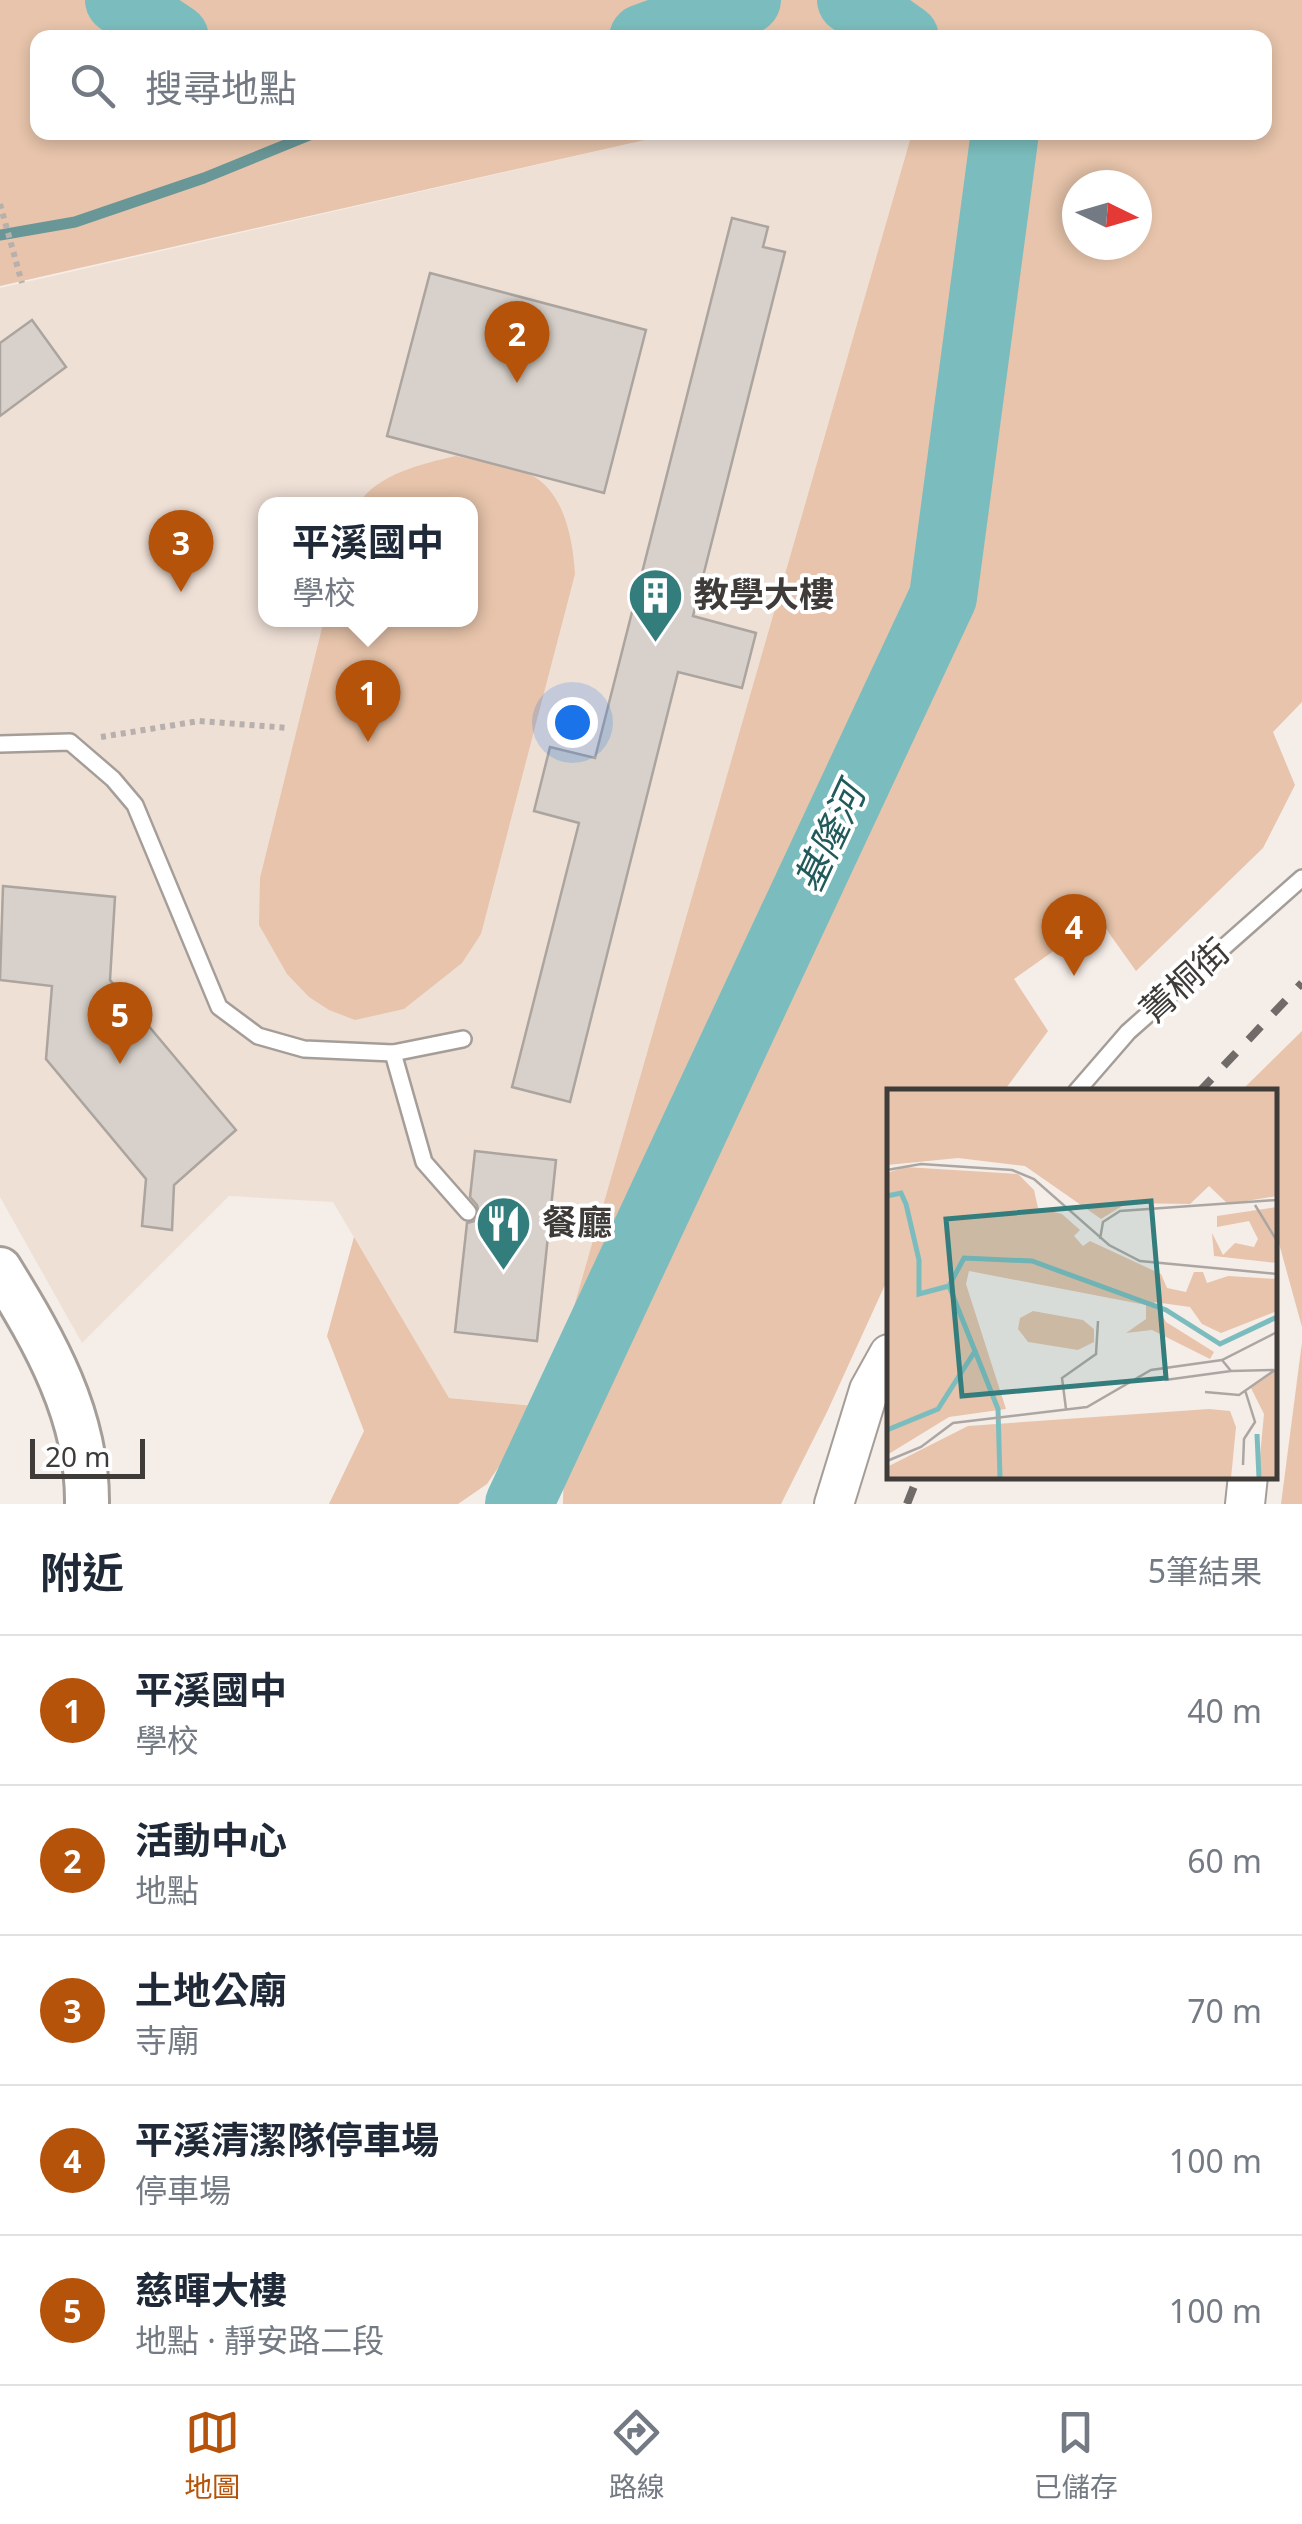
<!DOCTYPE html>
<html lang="zh-TW">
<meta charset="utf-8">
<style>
body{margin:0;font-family:"Noto Sans","Noto Sans TC",sans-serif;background:#f2f2f3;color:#1f2937}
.compass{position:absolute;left:1062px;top:170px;width:90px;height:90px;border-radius:50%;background:#fff;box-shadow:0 5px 15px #0003;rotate:95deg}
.scale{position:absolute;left:30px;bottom:25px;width:115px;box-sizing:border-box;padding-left:10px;border:5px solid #3e3b39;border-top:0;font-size:28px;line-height:35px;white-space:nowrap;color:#3e3b39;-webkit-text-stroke:8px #fff;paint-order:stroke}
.you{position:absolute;left:572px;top:722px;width:35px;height:35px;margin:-25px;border:8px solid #fff;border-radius:50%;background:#1a73e8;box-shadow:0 0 0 15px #1a73e833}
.badge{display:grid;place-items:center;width:65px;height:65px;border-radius:50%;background:#b45309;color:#fff;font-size:32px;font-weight:700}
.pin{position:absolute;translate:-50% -82px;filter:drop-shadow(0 2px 5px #0008)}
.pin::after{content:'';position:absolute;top:52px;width:35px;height:30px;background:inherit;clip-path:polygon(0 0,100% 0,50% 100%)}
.popup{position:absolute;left:258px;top:497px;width:220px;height:130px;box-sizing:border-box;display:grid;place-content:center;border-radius:20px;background:#fff;filter:drop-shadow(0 2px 8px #0005);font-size:32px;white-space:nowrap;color:#747a83}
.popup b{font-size:38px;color:#1f2937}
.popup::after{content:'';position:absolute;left:50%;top:100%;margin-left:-20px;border:20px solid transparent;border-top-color:#fff}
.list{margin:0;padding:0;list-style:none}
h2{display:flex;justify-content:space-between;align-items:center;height:130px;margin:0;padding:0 40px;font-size:42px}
h2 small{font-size:32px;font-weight:400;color:#747a83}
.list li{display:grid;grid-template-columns:65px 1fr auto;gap:30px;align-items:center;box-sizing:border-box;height:150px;padding:0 40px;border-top:2px solid #e0e1e3}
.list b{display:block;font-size:38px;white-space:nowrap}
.list p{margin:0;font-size:32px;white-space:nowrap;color:#747a83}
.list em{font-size:32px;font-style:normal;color:#747a83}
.icon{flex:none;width:55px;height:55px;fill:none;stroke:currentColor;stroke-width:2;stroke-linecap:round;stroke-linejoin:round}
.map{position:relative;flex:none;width:1302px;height:1504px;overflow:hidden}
.search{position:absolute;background:#fff;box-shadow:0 5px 15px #0003;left:30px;right:30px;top:30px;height:110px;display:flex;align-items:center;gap:25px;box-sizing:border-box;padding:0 35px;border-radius:20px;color:#747a83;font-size:38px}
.sheet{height:880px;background:#fff}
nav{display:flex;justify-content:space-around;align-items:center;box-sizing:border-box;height:140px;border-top:2px solid #e0e1e3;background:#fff;font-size:28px;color:#747a83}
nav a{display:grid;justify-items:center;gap:5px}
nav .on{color:#b45309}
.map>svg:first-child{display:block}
</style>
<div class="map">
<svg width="1302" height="1504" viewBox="0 0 1302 1504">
<rect width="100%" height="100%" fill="#f5ede8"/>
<path fill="#efe0d6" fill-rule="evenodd" d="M676,133H912L545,1407L449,1398L333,1202L229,1196L82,1343L0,1197V288ZM266,504H470V620H266Z"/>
<g fill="#e7c4ab" fill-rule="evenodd">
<path d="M0,0H1302V702L1273,732L1295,785L1263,848L1136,971L1099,919L1014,979L1048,1031L1004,1091L889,1092V1276L827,1412L781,1504H563L564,1459L509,1452L487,1484L458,1504H329L364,1431L327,1336L354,1237L449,1398L545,1407L912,133L1264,132V38H38V132L676,133L0,286ZM1077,185H1137V245H1077Z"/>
<path d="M456,456C475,461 517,467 533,476C565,494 573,541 575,574L481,934L462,963L404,1009L355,1020L329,1010L309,997L287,974L259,925L260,878L324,620H470V504H358C378,474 421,464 456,456Z"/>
<path d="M1302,1031V1327L1275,1229L1274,1092L1241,1091Z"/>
<path d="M1302,1342V1504H1281Z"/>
</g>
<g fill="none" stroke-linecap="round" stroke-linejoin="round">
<path stroke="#699696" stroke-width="11" d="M0,235L75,222L204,178L317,132"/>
<g stroke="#7bbdbe" stroke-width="68">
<path d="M119,0L175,38"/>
<path d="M851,0L905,38"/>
<path d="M643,38L747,0"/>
<path d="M519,1504L943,597L1005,132"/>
</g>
</g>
<g fill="#d8d1cb" stroke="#aba49f" stroke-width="2.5">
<path d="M732,218L768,227L763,247L785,252L693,616L756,633L742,688L678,672L570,1102L512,1087L579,823L534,811L550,747L595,758Z"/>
<path d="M430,273L646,330L604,493L387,436Z"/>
<path d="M32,320L66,367L0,416V343Z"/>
<path d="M3,886L115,897L110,980L236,1130L174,1185L172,1230L142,1226L146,1179L46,1059L52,986L0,980Z"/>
<path d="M475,1151L556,1160L537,1341L455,1332L467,1223L475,1221L479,1215L477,1205L470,1197Z"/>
</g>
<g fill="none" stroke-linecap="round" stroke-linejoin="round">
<defs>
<g id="service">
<path d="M0,744L70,742L113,779L135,805L219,1007L258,1036L304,1049L393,1053L463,1039"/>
<path d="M393,1053L424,1162L468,1212"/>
<path d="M1076,1092L1128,1032L1302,878"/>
</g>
<g id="tertiary">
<path d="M834,1504L869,1390L889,1354"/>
<path d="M1245,1504L1248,1476"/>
</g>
<path id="secondary" d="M0,1269C45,1342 88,1416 87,1504"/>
</defs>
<use href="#service" stroke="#a59e98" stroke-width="20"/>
<use href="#tertiary" stroke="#a59e98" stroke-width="42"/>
<use href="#secondary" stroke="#a59e98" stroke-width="48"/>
<g stroke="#b7b0ac" stroke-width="6" stroke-dasharray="5 5" stroke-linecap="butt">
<path d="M0,204L22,283"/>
<path d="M101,737L199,721L289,728"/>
</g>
<use href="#service" stroke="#fff" stroke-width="15"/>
<use href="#tertiary" stroke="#fff" stroke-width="38"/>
<use href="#secondary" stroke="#fff" stroke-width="42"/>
<g stroke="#706b69" stroke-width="8" stroke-dasharray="18 18" stroke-linecap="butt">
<path d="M1199,1092L1302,983"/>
<path d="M907,1504L918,1476"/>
</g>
</g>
<defs>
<symbol id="building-pin" viewBox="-11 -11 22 30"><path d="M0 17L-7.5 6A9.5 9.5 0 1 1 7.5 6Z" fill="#347d7d" stroke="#fff"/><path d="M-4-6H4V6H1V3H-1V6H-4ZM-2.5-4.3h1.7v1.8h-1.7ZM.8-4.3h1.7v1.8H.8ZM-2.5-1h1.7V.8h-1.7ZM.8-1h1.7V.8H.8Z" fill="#fff"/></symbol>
<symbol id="restaurant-pin" viewBox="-11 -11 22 30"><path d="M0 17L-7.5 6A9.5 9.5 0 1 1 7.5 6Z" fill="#347d7d" stroke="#fff"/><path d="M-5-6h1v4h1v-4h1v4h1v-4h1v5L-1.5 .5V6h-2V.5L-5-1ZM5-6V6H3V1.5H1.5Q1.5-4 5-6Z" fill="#fff"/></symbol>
</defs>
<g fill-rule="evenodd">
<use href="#building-pin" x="624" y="564" width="63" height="86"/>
<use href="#restaurant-pin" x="472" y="1192" width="63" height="86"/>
</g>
<g text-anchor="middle" stroke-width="8" stroke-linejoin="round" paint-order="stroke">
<g font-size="35" font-weight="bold" fill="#3e3b39" stroke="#fff" text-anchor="start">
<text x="694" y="607">教學大樓</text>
<text x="542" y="1235">餐廳</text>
</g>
<g font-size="35" fill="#3e3b39" stroke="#fff">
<text transform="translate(1185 981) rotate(-42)" y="12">菁桐街</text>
</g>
<g font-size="38" font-style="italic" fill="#215a5a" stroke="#fff">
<text transform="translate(830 838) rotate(-65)" y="13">基隆河</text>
</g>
</g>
<g transform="translate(887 1089)">
<rect width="390" height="390" fill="#f5ede8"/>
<path d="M0,1H390V107L341,115L322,97L303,115L240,114L214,130L138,77L71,69L0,76ZM18,78L131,85L147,101L151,119L175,125L193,141L187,147L196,157L203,152L274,185L280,199L299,203L307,183H316L320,194L341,187L390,190V222L334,244L315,235L303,218L267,213L279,233L327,263L323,270L265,241L239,244L259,230V216L82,182L79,195L119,320L62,328L0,366V84ZM390,118V174L327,167L325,144L336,166L348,154L367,158L371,150L362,132L330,138V127ZM146,222L196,231L207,240V253L191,261L141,253L131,240L133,229ZM390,280V389H371L377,325L363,297ZM322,320L343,322L349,338L344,389H0V378L81,337Z" fill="#e7c4ab"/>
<path fill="none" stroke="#7bbdbe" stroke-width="5" d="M0,107L14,104L19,115L32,171V205L62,197M88,262L111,320L113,389M0,341L51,320L88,262L62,197L77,169L145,172L279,221L333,255L390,228M370,345L372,389"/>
<path fill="none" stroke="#aca6a2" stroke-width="2.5" d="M0,81L34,75L125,81L147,90L222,156L253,172L390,185M368,116L390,152M213,150L216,133L233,122L390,111M335,271L344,282L387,281M278,291L344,282M318,303L352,306L388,281M179,320L175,289L209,265L211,232M0,372L34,358L66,334L200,318L264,281L335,271L390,243M356,376L357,350L368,333L358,301"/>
<path fill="#347d7d" fill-opacity="0.15" stroke="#347d7d" stroke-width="5" d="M264,112L279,289L75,307L59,130Z"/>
<rect width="390" height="390" fill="none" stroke="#3e3b39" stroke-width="5"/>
</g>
</svg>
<svg class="compass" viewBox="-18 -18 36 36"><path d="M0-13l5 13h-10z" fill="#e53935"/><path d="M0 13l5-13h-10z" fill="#747a83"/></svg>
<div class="scale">20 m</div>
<div class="you"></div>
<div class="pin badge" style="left:368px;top:742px">1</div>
<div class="popup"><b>平溪國中</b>學校</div>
<div class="pin badge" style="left:517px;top:383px">2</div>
<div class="pin badge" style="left:181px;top:592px">3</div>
<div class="pin badge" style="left:1074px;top:976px">4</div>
<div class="pin badge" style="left:120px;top:1064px">5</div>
<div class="search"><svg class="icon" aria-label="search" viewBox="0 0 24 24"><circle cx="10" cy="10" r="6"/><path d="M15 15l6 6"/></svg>搜尋地點</div>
</div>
<section class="sheet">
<h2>附近<small>5筆結果</small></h2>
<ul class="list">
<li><span class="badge">1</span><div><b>平溪國中</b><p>學校</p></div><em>40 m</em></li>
<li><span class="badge">2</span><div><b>活動中心</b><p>地點</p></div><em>60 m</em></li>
<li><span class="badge">3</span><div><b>土地公廟</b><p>寺廟</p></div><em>70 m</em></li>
<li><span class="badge">4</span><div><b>平溪清潔隊停車場</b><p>停車場</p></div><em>100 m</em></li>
<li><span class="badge">5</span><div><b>慈暉大樓</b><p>地點 · 靜安路二段</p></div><em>100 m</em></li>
</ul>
</section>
<nav>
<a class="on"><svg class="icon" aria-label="map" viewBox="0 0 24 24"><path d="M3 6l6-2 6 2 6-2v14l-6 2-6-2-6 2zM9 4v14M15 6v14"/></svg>地圖</a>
<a><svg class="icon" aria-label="directions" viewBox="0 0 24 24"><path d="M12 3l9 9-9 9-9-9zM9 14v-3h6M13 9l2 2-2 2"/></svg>路線</a>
<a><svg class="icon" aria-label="saved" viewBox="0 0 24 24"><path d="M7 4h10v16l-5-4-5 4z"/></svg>已儲存</a>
</nav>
